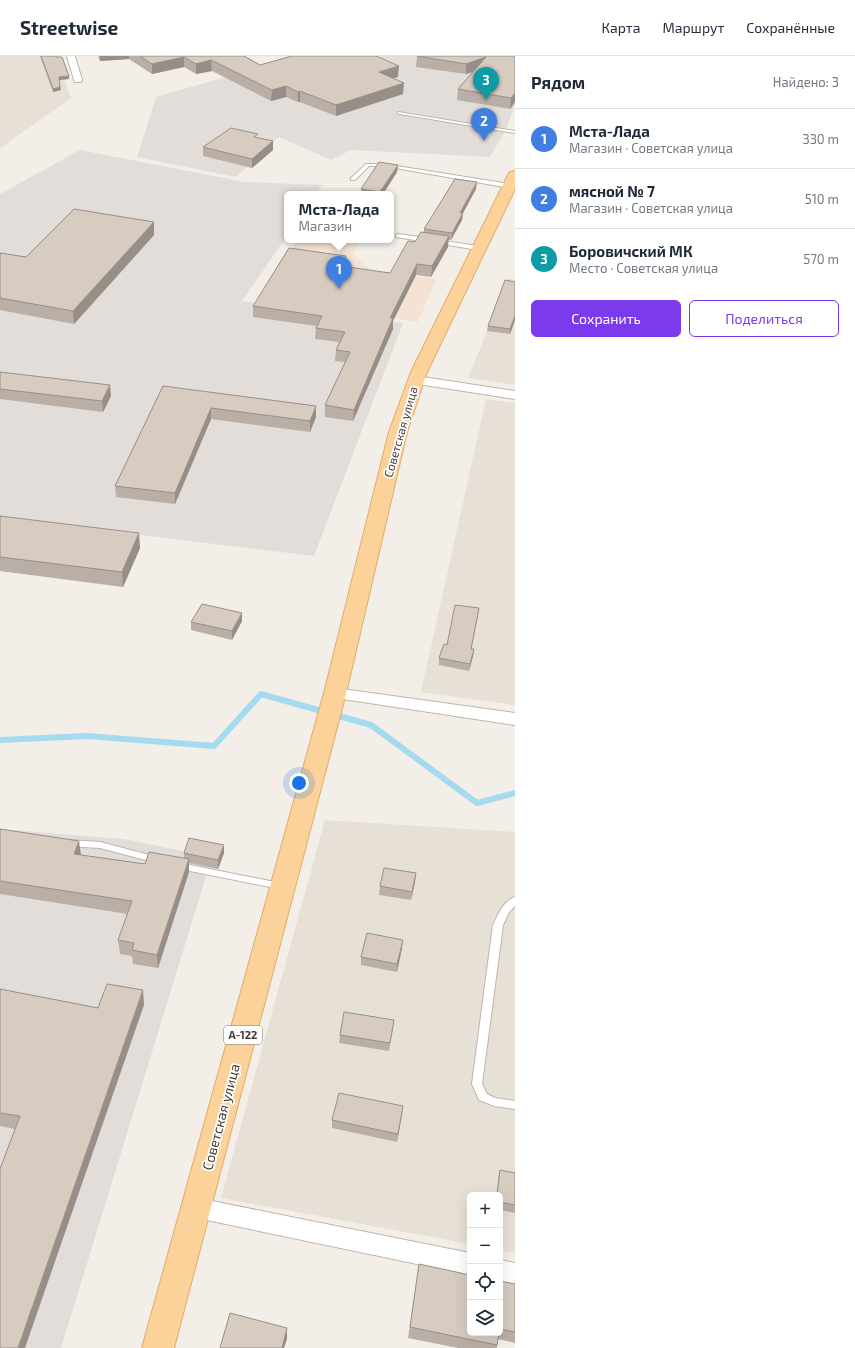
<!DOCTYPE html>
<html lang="ru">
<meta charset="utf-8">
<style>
body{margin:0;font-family:"Exo 2",sans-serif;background:#f2f2f3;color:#1f2937}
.controls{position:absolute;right:12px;bottom:12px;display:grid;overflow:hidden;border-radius:6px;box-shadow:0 4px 16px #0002}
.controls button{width:36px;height:36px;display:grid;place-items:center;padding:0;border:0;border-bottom:1px solid #e0e1e3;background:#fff;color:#1f2937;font:20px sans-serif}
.you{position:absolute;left:299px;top:727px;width:14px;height:14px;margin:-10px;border:3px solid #fff;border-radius:50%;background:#1a73e8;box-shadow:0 0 0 6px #1a73e833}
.badge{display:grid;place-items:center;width:26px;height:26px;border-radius:50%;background:#7c3aed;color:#fff;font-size:13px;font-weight:700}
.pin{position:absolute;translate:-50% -33px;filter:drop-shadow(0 1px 2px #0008)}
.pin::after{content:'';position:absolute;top:21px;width:14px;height:12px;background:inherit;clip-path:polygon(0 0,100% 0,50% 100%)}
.popup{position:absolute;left:284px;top:135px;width:110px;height:52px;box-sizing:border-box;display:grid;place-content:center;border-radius:6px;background:#fff;filter:drop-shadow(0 1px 3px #0005);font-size:13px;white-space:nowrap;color:#747a83}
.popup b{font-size:15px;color:#1f2937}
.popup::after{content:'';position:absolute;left:50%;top:100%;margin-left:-8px;border:8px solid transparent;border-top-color:#fff}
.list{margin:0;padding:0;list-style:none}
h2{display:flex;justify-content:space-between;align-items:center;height:52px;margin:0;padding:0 16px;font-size:17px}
h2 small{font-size:13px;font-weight:400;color:#747a83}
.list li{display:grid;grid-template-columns:26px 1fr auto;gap:12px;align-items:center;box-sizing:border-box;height:60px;padding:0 16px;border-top:1px solid #e0e1e3}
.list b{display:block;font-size:15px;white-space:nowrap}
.list p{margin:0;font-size:13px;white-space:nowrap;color:#747a83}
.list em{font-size:13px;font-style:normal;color:#747a83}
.actions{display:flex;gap:8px;padding:12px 16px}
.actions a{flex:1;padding:9px 0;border:1px solid #7c3aed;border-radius:6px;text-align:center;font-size:14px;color:#7c3aed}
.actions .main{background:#7c3aed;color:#fff}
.icon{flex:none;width:22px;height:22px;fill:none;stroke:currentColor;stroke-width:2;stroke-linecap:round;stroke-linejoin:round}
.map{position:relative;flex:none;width:515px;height:1292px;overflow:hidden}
header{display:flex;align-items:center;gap:24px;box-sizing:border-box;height:56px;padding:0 20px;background:#fff;border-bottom:1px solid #e0e1e3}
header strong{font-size:19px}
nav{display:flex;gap:22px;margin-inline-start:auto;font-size:14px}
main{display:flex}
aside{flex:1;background:#fff}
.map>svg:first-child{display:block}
</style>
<header>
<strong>Streetwise</strong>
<nav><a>Карта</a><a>Маршрут</a><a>Сохранённые</a></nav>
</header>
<main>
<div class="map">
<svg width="515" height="1292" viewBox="0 0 515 1292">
<rect width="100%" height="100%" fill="#f3eee8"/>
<g fill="#e7e0d6">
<path d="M0,0H56L71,42L0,92Z"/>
<path d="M509,222L515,224V329L468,322Z"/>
<path d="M486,343L515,347V649L421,636Z"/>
<path d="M325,764L515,776V1197L500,1194V1139H470V1188L221,1142Z"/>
</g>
<path fill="#f4e2d4" d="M297,184H360L353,199L371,214L436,223L418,266L363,258L265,240Z"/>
<g fill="#e3ddd9">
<path d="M299,0H515V50L505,75L490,101L351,94L331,104L279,81L236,121L137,101L156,41Z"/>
<path d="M80,94L245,126L322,129L316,138H287V180L242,245L403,267L314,500L0,462V138Z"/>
<path d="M0,773L124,783L212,801L61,1292H0Z"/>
</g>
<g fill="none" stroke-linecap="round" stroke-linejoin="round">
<path stroke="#a6daee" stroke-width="6" d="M0,684L87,680L214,690L261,638L371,669L477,747L515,737"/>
<defs>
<g id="lane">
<path d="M398,56L515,75V77L400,58H398Z"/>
<path d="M366,108H384L510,128L513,130L510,132L384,110H369L355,124H351V122Z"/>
<path d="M398,178L427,182L430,184L427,186L396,181V179Z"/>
<path d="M438,184L478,190L481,192L478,194L436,187V185Z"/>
<path d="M68,784L100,786L157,801L160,802L161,804L160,806L157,807L100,792L68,790L65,789L64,787L65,785Z"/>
<path d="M180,807L280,827L283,828L285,830L283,832L280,833L180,813L177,812L176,810L177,808Z"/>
<path d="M515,841V850L509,856L503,869L482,1028L487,1038L495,1042L515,1045V1053L494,1050L479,1044L472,1028L493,869C498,859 503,845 515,841Z"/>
</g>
<g id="street">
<path d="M67,0H75L82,24L81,26H75L74,24Z"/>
<path d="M416,320L515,335V343L412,327L410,324L412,321Z"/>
<path d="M335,632L515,657V669L329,641L327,637L329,633Z"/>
<path d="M197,1142L470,1197V1219L197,1162L189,1159L186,1152L189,1145Z"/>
<path d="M500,1204L515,1207V1229L500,1226Z"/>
</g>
<path id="primary" d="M515,115V133L427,316L407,376L346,637L174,1292H142L324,637L389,376L411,316L508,119L510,116Z"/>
</defs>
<use href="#lane" stroke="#bfb5ab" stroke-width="2"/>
<use href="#street" stroke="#bfb5ab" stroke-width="2"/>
<use href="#primary" stroke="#e0ad69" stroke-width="2"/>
<use href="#lane" fill="#fff" fill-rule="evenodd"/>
<use href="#street" fill="#fff" fill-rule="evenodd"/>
<use href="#primary" fill="#fbd299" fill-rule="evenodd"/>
</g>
<g fill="#baafa6">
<path d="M40,0H56V1L69,20V23L59,24L61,34L53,36Z"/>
<path d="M98,0H244L260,9L398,21L393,22L403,38L336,60L300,46H298L286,41L271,45L212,15L196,18L184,11L152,18L129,3L100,5Z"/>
<path d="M417,0H515V46L510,53L457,44L458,33L473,16L466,18L416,11Z"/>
<path d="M258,82L273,85V94L252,112L203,100V91Z"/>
<path d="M398,109L397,116L383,138H361V133Z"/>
<path d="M476,133L463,157L462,164L451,184H448V191L431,221L416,219L393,265V273L353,365L325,361V349L345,306L335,305L336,294L339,286L315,283L316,272L317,270L253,261V250L346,211L390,217L424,176V173Z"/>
<path d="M154,179L74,268L0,254V197L26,201Z"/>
<path d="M515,264L510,278L487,275L488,270Z"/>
<path d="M0,316L111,340L103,356L0,343Z"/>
<path d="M163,330L316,361L310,376L211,363L175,448L116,441L115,430Z"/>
<path d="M0,460L140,492L123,531L0,515Z"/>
<path d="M242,557V565L232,584L191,574V566Z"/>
<path d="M478,559L471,593L473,600L469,615L439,609V602L447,589Z"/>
<path d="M0,773L81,799L145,808L184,802V797H224L218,813L189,807V816L158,912L133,908L132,900L120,898L118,884L128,858L0,838Z"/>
<path d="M415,826L411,844L379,839L380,830Z"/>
<path d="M402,892L397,916L361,909V901Z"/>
<path d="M0,933L98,952L144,949L15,1073L0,1070Z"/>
<path d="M393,972L389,995L339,987L340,979Z"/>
<path d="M402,1058L397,1086L332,1072V1064Z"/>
<path d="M500,1114L515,1117V1157L500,1154V1139H497L498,1122Z"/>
<path d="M419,1208L470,1277H500V1225L515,1228V1287L498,1283L497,1292H458L408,1282Z"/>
</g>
<g fill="#978f87">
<path d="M100,0H129V3L100,5Z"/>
<path d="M184,1V11L152,18V8Z"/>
<path d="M486,1L485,12L466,18V8Z"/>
<path d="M211,4L212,15L196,18V8Z"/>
<path d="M399,10L398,21L379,27V16Z"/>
<path d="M69,20V23L59,24V21Z"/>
<path d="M404,27L403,38L336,60V49Z"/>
<path d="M286,30V41L271,45L272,34Z"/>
<path d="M60,31L61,34L53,36V33Z"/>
<path d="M300,35V46H298V36Z"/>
<path d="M515,37V46L510,53L511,42Z"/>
<path d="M273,85V94L252,112V103Z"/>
<path d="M398,109L397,116L383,138H380V136Z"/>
<path d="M477,126L476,133L462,159L463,157L462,164L451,184L452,177L460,157Z"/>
<path d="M154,166V179L74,268L73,255Z"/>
<path d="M449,180L448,191L431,221L432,210Z"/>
<path d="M346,200V211L341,210Z"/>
<path d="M417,208L416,219L393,265V273L353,365L354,354L390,262Z"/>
<path d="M515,260V264L510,278V273Z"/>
<path d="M110,329L111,340L103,356L102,345Z"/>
<path d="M316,350V361L310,376V365Z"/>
<path d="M211,352V363L175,448V437Z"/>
<path d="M139,477L140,492L123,531L122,516Z"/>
<path d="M479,552L478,559L470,599L471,593Z"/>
<path d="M242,557V565L232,584V575Z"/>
<path d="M474,593L473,600L469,615L470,608Z"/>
<path d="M79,785L81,799L74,798Z"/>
<path d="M224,789V797L218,813V804Z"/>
<path d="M189,803V816L158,912L157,899Z"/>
<path d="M416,817L415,826L411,844L412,836Z"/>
<path d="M403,884L402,892L397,916V908Z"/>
<path d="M143,934L144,949L25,1292H18Z"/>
<path d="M403,1050L402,1058L397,1086L398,1078Z"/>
<path d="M287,1272V1283L284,1292H282Z"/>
</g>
<g fill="#d8ccc1" stroke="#978f87">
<path d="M41,0H56V1H62L69,20L59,21L60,31L53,33Z"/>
<path d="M140,0H244L260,9L292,0H376L399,10L379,16L404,27L336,49L300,35L298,36L286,30L272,34L211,4L196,8L184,1L152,8Z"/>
<path d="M417,0H515V37L511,42L458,33L486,1L466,8Z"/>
<path d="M231,72L258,78L254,81L273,85L252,103L203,91Z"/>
<path d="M379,106L398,109L380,136L361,133Z"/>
<path d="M455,123L477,126L460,157H463L452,177L424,173Z"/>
<path d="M74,153L154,166L73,255L0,242V197L26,201Z"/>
<path d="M421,176L449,180L432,210L417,208L390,262H393L354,354L325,349L350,296L336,294L345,276L316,272L322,260L253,250L289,192L346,200L341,210L390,217L408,185L415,186Z"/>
<path d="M505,224L515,226V260L510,273L488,270Z"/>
<path d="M0,316L110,329L102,345L0,333Z"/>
<path d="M163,330L316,350L310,365L211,352L175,437L115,430Z"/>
<path d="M0,460L139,477L122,516L0,501Z"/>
<path d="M202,548L242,557L232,575L191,566Z"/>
<path d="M455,549L479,552L471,593H474L470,608L439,602L444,588L447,589Z"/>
<path d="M0,773L79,785L74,798L145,808L149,796L189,803L157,899L132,894L134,887L118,884L132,845L0,825Z"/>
<path d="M189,782L224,789L218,804L184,797Z"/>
<path d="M384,812L416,817L412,836L380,830Z"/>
<path d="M367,877L403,884L397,908L361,901Z"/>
<path d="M107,928L143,934L18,1292H0V1113L20,1060L0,1057V933L98,952Z"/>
<path d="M344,956L394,964L390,987L340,979Z"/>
<path d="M339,1037L403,1050L398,1078L332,1064Z"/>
<path d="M500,1114L515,1117V1149L500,1146V1139H497Z"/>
<path d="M419,1208L470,1219V1277H499L497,1289L410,1271Z"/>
<path d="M500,1225L515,1228V1276L500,1273Z"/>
<path d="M230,1257L287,1272L282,1292H220Z"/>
</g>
<g text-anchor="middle" stroke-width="3.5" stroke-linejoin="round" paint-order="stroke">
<rect fill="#fff" stroke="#7e7873" stroke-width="1" x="224" y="970" width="38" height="18" rx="3"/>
<g font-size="11" font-weight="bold" fill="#473e37">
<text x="243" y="983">А-122</text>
</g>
<g font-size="12" fill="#473e37" stroke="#fff">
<text transform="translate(401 376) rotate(-74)" y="4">Советская улица</text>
</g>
<g font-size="14" fill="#473e37" stroke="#fff">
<text transform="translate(221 1061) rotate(-75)" y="5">Советская улица</text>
</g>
</g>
</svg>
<div class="controls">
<button>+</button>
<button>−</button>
<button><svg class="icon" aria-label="locate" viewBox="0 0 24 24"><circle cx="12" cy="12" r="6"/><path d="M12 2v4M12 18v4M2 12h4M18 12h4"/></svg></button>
<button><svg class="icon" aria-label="layers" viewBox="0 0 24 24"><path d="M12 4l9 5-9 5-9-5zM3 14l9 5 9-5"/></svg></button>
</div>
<div class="you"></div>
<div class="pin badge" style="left:339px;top:233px;background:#3f7fe0">1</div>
<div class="popup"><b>Мста-Лада</b>Магазин</div>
<div class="pin badge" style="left:484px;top:85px;background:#3f7fe0">2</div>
<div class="pin badge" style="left:486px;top:44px;background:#0f9aa8">3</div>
</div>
<aside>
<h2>Рядом<small>Найдено: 3</small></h2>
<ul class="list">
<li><span class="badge" style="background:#3f7fe0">1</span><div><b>Мста-Лада</b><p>Магазин · Советская улица</p></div><em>330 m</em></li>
<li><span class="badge" style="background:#3f7fe0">2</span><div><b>мясной № 7</b><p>Магазин · Советская улица</p></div><em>510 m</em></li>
<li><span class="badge" style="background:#0f9aa8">3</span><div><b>Боровичский МК</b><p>Место · Советская улица</p></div><em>570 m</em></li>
</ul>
<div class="actions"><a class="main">Сохранить</a><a>Поделиться</a></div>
</aside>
</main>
